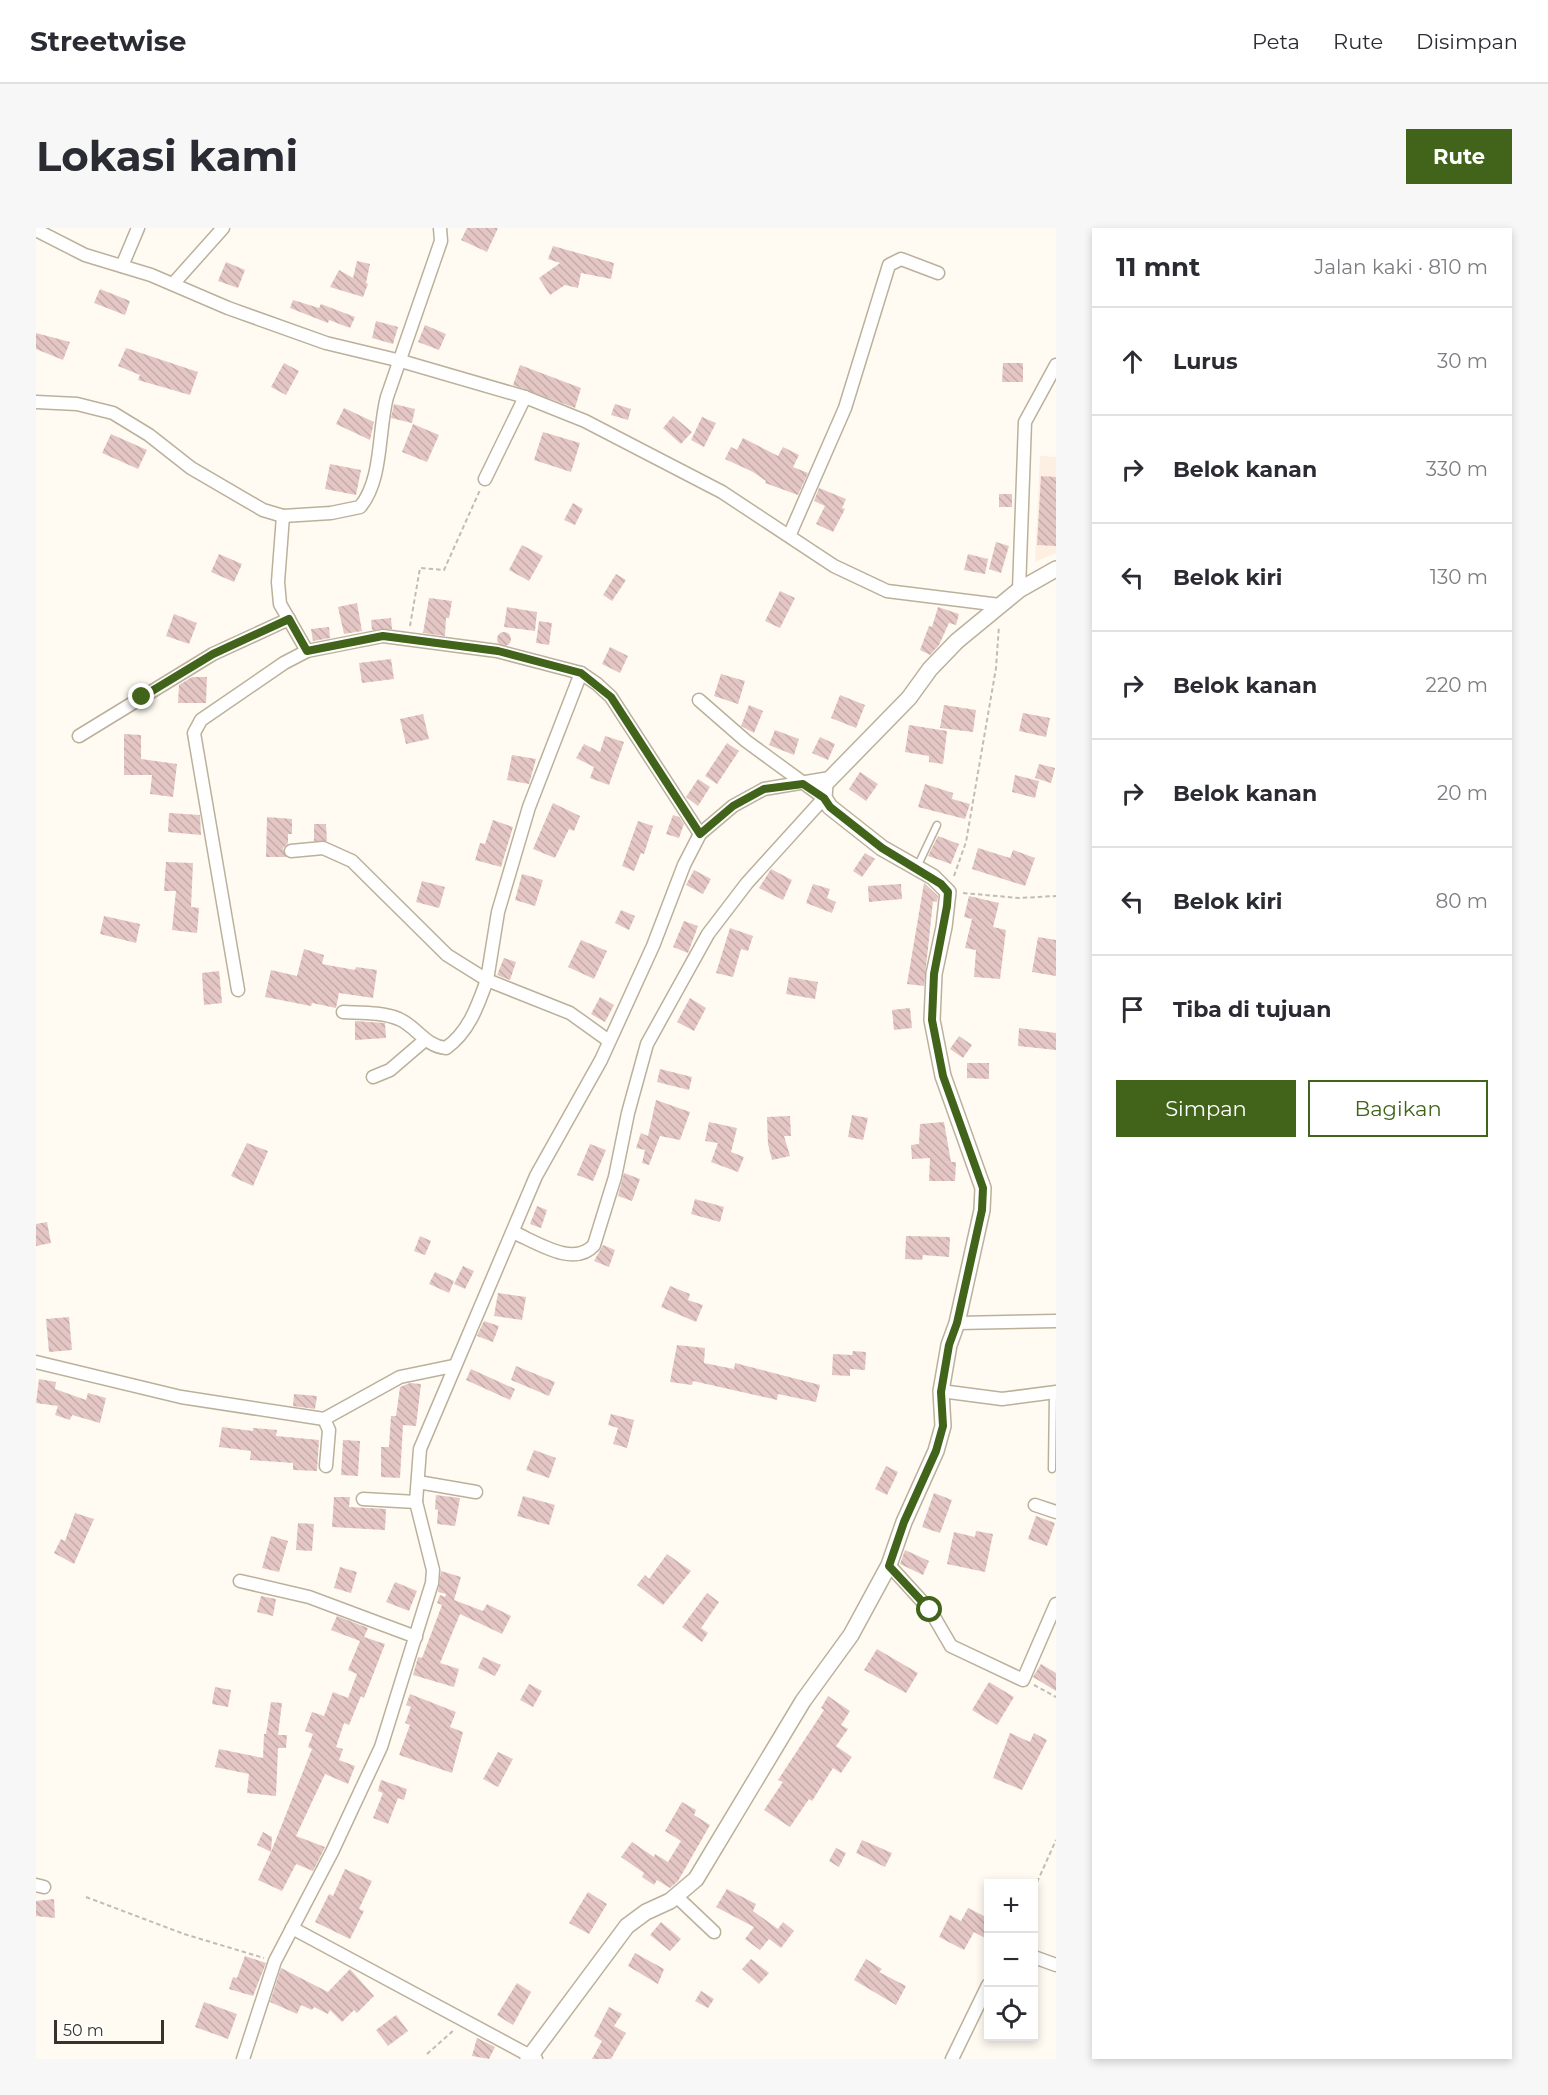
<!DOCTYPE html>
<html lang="id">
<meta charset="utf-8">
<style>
body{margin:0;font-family:Montserrat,sans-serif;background:#f7f7f7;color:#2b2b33}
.controls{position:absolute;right:18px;bottom:18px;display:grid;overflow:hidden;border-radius:0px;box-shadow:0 3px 9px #0003}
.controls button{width:54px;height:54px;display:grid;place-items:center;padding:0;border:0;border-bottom:2px solid #e1e1e2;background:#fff;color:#2b2b33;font:30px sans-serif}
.scale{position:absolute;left:18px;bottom:15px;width:110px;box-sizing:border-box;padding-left:6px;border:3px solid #37332a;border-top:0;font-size:16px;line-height:21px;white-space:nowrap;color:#37332a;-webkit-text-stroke:4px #fff;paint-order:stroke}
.stop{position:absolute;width:18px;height:18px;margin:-14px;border:4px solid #42641a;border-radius:50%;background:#fff}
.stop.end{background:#42641a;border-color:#fff;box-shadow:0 2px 6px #0008}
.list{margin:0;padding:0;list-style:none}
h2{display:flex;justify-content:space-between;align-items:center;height:78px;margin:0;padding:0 24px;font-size:26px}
h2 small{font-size:20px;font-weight:400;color:#7c7c81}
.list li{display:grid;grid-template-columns:39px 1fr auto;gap:18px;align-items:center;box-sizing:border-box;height:108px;padding:0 24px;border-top:2px solid #e1e1e2}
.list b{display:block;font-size:22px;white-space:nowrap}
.list em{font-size:20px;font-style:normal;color:#7c7c81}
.actions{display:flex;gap:12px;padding:18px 24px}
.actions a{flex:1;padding:14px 0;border:2px solid #42641a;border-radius:0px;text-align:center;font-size:21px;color:#42641a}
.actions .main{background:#42641a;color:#fff}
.icon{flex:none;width:33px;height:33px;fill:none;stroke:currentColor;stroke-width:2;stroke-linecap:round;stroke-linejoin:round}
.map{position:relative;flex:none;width:1020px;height:1831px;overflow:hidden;border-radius:0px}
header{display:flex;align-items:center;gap:36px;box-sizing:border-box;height:84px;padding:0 30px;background:#fff;border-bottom:2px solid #e1e1e2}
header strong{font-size:28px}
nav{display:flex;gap:33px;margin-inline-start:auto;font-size:21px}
.intro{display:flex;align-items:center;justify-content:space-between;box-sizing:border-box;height:144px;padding:0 36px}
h1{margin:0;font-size:42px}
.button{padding:15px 27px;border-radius:0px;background:#42641a;color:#fff;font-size:21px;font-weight:700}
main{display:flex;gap:36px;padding:0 36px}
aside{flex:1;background:#fff;border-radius:0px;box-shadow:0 3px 9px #0003}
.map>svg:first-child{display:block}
</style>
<header>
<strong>Streetwise</strong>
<nav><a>Peta</a><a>Rute</a><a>Disimpan</a></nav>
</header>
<div class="intro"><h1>Lokasi kami</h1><a class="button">Rute</a></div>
<main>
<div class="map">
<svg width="1020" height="1831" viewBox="0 0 1020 1831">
<defs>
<pattern id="building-back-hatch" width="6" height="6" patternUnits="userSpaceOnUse" patternTransform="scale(1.5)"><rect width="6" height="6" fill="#e4c7c4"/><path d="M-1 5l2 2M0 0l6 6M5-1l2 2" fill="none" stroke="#c4aba9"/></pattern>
</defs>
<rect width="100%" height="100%" fill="#fffbf2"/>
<path fill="#fdefe1" d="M1004,228L1020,229V325L999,334Z"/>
<g fill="url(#building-back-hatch)">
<path d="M431,0H462L451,24L425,12Z"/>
<path d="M517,18L578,35L575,51L545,45L542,60L529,57L514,67L503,50L524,35L512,31Z"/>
<path d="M321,33L334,36L330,55L332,56L327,69L294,59L303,42L317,50Z"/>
<path d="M190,34L209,42L202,60L182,53Z"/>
<path d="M64,61L94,73L89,87L58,75Z"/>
<path d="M257,72L283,80L285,76L319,89L314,100L293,92L292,95L254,80Z"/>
<path d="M340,93L362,99L357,116L336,110Z"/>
<path d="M389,97L410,106L403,122L382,114Z"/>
<path d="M0,105L34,114L27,132L0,121Z"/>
<path d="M90,120L162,144L154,167L102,152L104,147L82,138Z"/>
<path d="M248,135L263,143L250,167L235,159Z"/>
<path d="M967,135H987V154H966Z"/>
<path d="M484,137L545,160L539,180L477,157Z"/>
<path d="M358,176L379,181L376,195L355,190Z"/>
<path d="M579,176L595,181L592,192L575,187Z"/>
<path d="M308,180L338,194L334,212L300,196Z"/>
<path d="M637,188L656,204L645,216L627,200Z"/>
<path d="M666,189L680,195L668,219L655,212Z"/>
<path d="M377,196L403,207L391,234L366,224Z"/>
<path d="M507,204L544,215L535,244L498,232Z"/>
<path d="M75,206L111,222L102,241L66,225Z"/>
<path d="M707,210L742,228L747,219L763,227L757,239L772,245L762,267L729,255L730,253L717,244L689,231L695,219L701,222Z"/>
<path d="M294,236L325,242L320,267L289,261Z"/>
<path d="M1005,248L1020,249V318L1001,317Z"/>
<path d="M783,260L810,271L806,280L809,281L797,304L780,296L789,278L778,273Z"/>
<rect x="963" y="266" width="13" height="13"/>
<path d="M537,275L547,281L539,297L528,292Z"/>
<path d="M960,314L973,318L965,345L953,341Z"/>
<path d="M486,317L507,328L493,353L473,342Z"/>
<path d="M183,326L206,336L198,354L175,344Z"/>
<path d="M932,326L952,331L949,346L928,342Z"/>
<path d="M580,346L590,352L576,373L567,367Z"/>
<path d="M744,363L759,370L744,400L729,393Z"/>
<path d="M393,370L416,373L413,390H410L409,408L387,405Z"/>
<path d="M321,375L326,403L308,406L302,379Z"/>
<path d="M471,379L501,384L499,403L468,399Z"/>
<path d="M902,379L923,386L920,397L913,395L903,417L894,427L884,422L893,398L896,399Z"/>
<path d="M138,386L161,395L153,416L130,408Z"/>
<path d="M355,390L356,401L336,402L335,392Z"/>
<path d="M503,393L516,395L513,417L500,415Z"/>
<path d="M293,399L294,410L277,413L275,401Z"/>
<circle cx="468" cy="411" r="7"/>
<path d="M574,419L592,428L584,445L566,436Z"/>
<path d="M355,431L358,451L326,455L323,435Z"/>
<path d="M685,446L709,453L702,476L678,468Z"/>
<path d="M156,449H171L170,475H142L143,457Z"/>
<path d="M804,467L829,477L820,500L795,490Z"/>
<path d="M713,477L727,483L718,505L705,498Z"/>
<path d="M908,477L940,482L937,504L904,500Z"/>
<path d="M987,485L1014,490L1010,509L983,503Z"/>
<path d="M387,486L393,511L370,516L364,491Z"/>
<path d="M873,497L911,503L907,536L893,534V528L869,524Z"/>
<path d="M739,502L763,511L758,527L733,517Z"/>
<path d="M88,506L105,507V531L141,536L137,569L114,566L116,547H88Z"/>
<path d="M569,508L588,514L573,557L554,550L558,539L540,530L548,516L564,524Z"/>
<path d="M784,509L799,516L792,532L776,525Z"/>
<path d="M691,515L703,523L681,556L669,548Z"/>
<path d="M476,527L500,531L493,556L471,552Z"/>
<path d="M1003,536L1019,540L1015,555L999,550Z"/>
<path d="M824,544L842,556L830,573L813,561Z"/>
<path d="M979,547L1003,553L999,570L976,564Z"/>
<path d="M662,551L674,559L662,578L650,569Z"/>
<path d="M889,556L917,565L916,571L934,576L929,591L882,579Z"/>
<path d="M517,575L544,588L538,603L533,601L519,630L497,621Z"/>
<path d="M133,585L164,587L165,607L132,604Z"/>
<path d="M637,587L643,589L648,596L643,610L630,606Z"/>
<path d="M231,589L256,591V606H252V615L247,620L250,629H230Z"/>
<path d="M457,592L477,599L465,639L439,632L444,615L449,616Z"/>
<path d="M602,593L617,598L608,626L605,625L598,643L586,638Z"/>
<path d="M278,596H290L291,613H278Z"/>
<path d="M902,608L923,616L915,636L892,628Z"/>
<path d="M942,620L974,630L977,622L999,630L989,658L936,641Z"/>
<path d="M829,625L839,631L826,649L817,643Z"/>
<path d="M130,634L157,635L155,679L163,680L161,705L136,702L140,663H128Z"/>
<path d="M735,641L756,652L747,672L723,660Z"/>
<path d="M658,642L675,651L667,666L650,657Z"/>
<path d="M486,646L507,652L499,678L479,672Z"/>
<path d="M386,653L409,659L403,680L380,674Z"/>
<path d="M888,655L902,668L901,674L897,673L888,758L871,756Z"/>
<path d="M777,656L794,661L791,670L800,674L796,685L770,675Z"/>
<path d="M865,656L866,671L833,674L832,658Z"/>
<path d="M933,668L963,675L957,699L970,702L964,751L938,749L940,722L929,720L936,691L928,689Z"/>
<path d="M585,682L599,688L593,702L579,695Z"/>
<path d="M68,688L104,696L100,715L64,706Z"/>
<path d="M648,693L662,698L652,725L637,719Z"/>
<path d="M694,700L717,708L712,723L705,721L697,749L680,745Z"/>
<path d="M1002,709L1020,712V748L996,744Z"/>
<path d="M545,712L571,723L558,751L532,739Z"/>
<path d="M268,721L288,727L286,736L319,742L320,739L341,742L337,770L303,765L300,780L276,775L275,778L229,769L235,742L261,748Z"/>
<path d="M468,730L480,734L474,752L461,747Z"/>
<path d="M183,743L186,775L168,777L166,745Z"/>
<path d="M753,749L782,754L779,771L750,766Z"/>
<path d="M564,769L578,777L569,794L555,786Z"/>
<path d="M654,770L670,780L658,803L641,794Z"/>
<path d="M874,780L876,800L858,802L856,782Z"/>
<path d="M319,793L349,795L350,810L319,812Z"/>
<path d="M983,800L1020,805V822L982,818Z"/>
<path d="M923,808L936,817L927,830L914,821Z"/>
<path d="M931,835H953V851L931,850Z"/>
<path d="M624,841L656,849L653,862L621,854Z"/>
<path d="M620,872L654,884L644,912L624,908L613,937L606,935L609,922L600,920L605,905L612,908Z"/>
<path d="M816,887L832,890L827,912L812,909Z"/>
<path d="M754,888L755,908H748L754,928L736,932L732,916L731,889Z"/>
<path d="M673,894L701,900L695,924L708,929L702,944L675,934L682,915L669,913Z"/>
<path d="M908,894L915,934H920L919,953H893L894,930L876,931L875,917L883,916L884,896Z"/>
<path d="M211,915L232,923L217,958L195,948Z"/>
<path d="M554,916L570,922L557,953L541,947Z"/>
<path d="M588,945L604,951L596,973L582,968Z"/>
<path d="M659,971L688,979L684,994L655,986Z"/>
<path d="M501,978L511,982L505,1000L494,996Z"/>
<path d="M11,994L15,1015L0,1018V996Z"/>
<path d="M384,1008L395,1013L389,1027L378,1023Z"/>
<path d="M870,1008L914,1009L913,1029L887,1027L886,1032L869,1031Z"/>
<path d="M567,1017L579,1022L573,1039L558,1033Z"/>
<path d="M427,1038L438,1043L429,1061L418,1056Z"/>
<path d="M399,1044L418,1053L413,1065L393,1056Z"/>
<path d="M634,1058L654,1066L652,1072L667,1077L660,1094L625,1079Z"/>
<path d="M462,1065L490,1069L486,1092L458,1088Z"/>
<path d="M33,1089L36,1122L13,1124L10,1091Z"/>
<path d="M448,1093L463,1098L457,1114L441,1108Z"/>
<path d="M641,1117L669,1120L668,1135L698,1141L699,1135L784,1157L780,1174L742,1166L741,1172L657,1153L656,1157L634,1154Z"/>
<path d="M817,1123L830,1124L829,1142L814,1141V1148L796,1147L797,1126L816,1127Z"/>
<path d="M480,1138L519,1154L513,1168L475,1152Z"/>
<path d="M435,1141L479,1161L474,1172L430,1152Z"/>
<path d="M3,1151L20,1154L19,1161L50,1172L52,1165L70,1170L64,1195L36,1187L34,1192L19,1187L22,1178L0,1175Z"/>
<path d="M374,1155L385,1156L380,1198L367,1197L364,1250L345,1249V1219H353L355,1188H360L364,1159Z"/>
<path d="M258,1166L281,1168L279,1181L257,1178Z"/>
<path d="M575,1186L598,1192L591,1220L577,1216L582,1200L572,1197Z"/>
<path d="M186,1199L217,1203V1200L241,1202L240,1208L283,1212L281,1243L257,1242V1235L214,1232L215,1223L183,1219Z"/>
<path d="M307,1212L324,1213L322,1248L305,1247Z"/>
<path d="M498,1222L520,1230L513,1250L490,1242Z"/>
<path d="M850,1238L862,1244L851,1267L839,1261Z"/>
<path d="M898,1265L916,1272L904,1305L886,1299Z"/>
<path d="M400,1267L424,1270L419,1298L401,1296L402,1282L399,1281Z"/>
<path d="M487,1268L519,1277L513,1297L481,1288Z"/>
<path d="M298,1269H314L313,1279L350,1281L349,1302L296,1299Z"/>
<path d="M39,1285L58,1291L38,1336L18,1325L25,1311L29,1313Z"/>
<path d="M1000,1288L1019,1295L1011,1318L992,1311Z"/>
<path d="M262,1295L278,1296L276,1323L260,1322Z"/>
<path d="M940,1303L957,1306L949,1344L911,1336L918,1304L939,1309Z"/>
<path d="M235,1308L252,1313L243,1344L226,1340Z"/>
<path d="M869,1322L893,1333L887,1347L864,1336Z"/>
<path d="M631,1326L655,1343L627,1377L601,1357L609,1347L613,1351Z"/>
<path d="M304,1339L321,1344L315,1365L298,1360Z"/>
<path d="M405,1343L425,1349L418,1372L447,1383L451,1376L475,1388L466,1406L424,1386L404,1435L423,1441L418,1459L377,1447L382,1429L386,1430L406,1377L401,1375L404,1367L409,1369L410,1366L402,1364Z"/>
<path d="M359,1354L381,1363L373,1383L350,1374Z"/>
<path d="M671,1365L683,1374L665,1400L672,1405L666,1414L646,1399Z"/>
<path d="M225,1368L240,1371L237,1388L221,1384Z"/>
<path d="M301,1388L332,1400L328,1409L349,1416L328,1470L325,1468L313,1497L308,1495L300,1519L307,1521L303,1532L319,1538L312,1556L289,1546L260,1608L289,1619L277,1643L260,1636L246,1663L222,1652L235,1624L221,1617L227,1604L236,1609L235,1624L276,1521L272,1519L277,1506L269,1503L276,1484L288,1488L297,1464L312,1470L321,1446L312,1442L324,1413L295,1402Z"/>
<path d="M841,1421L882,1445L870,1465L828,1442Z"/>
<path d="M447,1429L465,1437L459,1448L442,1440Z"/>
<path d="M1005,1436L1020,1445V1463L997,1449Z"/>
<path d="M953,1454L978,1469L961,1497L936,1482Z"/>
<path d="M493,1456L506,1463L497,1479L484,1472Z"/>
<path d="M179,1459L195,1462L192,1479L176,1476Z"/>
<path d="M374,1466L420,1484L414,1499L427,1504L416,1545L363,1527L374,1497L369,1495L375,1479L370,1477Z"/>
<path d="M792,1468L814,1483L805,1497L812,1501L800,1518L816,1529L805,1545L797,1540L776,1573L773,1571L754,1599L728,1582L747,1554L742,1552L788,1482L785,1480Z"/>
<path d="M235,1474L246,1475L242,1507H251L250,1520H242L240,1568L211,1565L213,1546L179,1539L183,1521L227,1530L228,1506H230Z"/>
<path d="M974,1505L994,1514L998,1505L1011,1512L986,1562L957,1550Z"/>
<path d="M462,1524L477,1531L462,1559L447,1551Z"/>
<path d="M345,1552L371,1561L368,1572L362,1570L352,1596L337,1590L347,1565L342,1563Z"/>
<path d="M646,1574L660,1582L658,1587L674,1597L642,1653L634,1660L621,1652L618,1657L606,1649L608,1645L585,1629L596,1614L618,1629L619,1626L632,1634L645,1613L629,1603Z"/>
<path d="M826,1612L856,1625L849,1639L820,1625Z"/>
<path d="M800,1620L810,1625L803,1639L793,1633Z"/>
<path d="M309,1641L336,1653L323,1681L328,1683L314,1711L279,1694L293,1666L297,1668Z"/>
<path d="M691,1661L720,1676L717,1683L742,1701L747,1694L758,1703L745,1720L733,1711L724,1722L709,1711L718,1699L680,1679Z"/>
<path d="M552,1664L571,1676L553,1706L533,1695Z"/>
<path d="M18,1671L19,1690L0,1688V1673Z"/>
<path d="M932,1680L952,1690V1703L949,1710L938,1704L928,1722L903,1709L914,1687L925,1693Z"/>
<path d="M625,1694L645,1711L634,1723L614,1707Z"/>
<path d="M599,1725L628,1741L622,1756L592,1738Z"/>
<path d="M209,1728L230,1735L217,1768L193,1761L197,1749L201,1750Z"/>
<path d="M715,1731L733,1745L723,1756L706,1741Z"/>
<path d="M830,1731L846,1741L843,1744L870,1758L860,1777L818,1752Z"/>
<path d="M245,1740L292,1764L314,1741L338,1768L321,1785L318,1782L306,1794L294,1782L292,1786L278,1779L276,1782L265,1777L261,1786L234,1774Z"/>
<path d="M481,1755L495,1764L477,1797L461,1787Z"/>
<path d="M665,1763L678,1771L672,1780L659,1773Z"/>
<path d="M168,1774L201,1786L192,1811L159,1799Z"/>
<path d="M573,1779L586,1786L578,1798L590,1805L575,1831H556L566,1813L558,1808Z"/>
<path d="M360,1787L372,1803L352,1818L340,1802Z"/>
<path d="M441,1810L459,1819L453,1831L436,1828Z"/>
</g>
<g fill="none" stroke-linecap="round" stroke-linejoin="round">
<defs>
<g id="service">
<path d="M881,639L901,597"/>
<path d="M1016,1241L1017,1165"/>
</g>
<g id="minor">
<path d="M0,2L49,27L115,47L192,80L290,115L365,133L489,169L549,193L686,264L798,338L851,363L964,377"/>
<path d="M86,38L102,0"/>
<path d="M137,56L187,0"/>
<path d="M0,174L41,176L77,185L113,207L155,240L227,282L247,288L295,285L324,279C347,252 342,202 351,169L405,13L404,0"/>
<path d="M449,251L489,169"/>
<path d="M247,288L242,354L244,376L271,423"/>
<path d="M754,306L809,180L853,37L865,31L902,45"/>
<path d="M983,362L989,194L1020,137"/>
<path d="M545,445L493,579L462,684L451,752L534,785L573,813"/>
<path d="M43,508L177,426L253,391"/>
<path d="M255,623L287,620L316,633L411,727L451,752C442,777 433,804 410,820C389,818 381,799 363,791C346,784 325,785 307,784"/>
<path d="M202,762L158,505L165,492L248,435L271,423L347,408L461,423L545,445L561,456L575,469L664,606"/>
<path d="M337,849L354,842L389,812"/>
<path d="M477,1004C500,1014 538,1040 558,1017L579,949L592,885L611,816L672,706L711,655L788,570L710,513L663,472"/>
<path d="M921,1095L1020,1093"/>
<path d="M0,1134L145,1169L288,1191L293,1202L290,1238"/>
<path d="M905,1163L966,1171L1020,1164"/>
<path d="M288,1191L364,1149L417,1138"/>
<path d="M382,1254L440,1264"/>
<path d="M327,1271L380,1274"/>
<path d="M999,1277L1020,1284"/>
<path d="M853,1337L894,1382L915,1418L987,1452L1020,1376"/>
<path d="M204,1353L273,1369L380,1409"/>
<path d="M0,1657L8,1659"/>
<path d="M640,1668L678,1704"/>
<path d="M256,1700L500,1831"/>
<path d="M998,1729L1020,1737"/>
<path d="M207,1831L239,1733L296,1624L345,1519L396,1355L397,1342L380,1274L384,1221L500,948L565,832L617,718L648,637L664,606L697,578L728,561L794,550"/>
<path d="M916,1831L952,1757"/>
</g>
<path id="tertiary" d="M492,1831L591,1698L610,1684L634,1673L660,1651L767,1473L815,1407L853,1337L868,1294L900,1223L907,1198L905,1163L913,1117L921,1095L946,982L947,960L907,848L896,792L898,746L908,699L912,664L897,649L846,620L794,579L788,570L789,556L873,470L894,441L921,413L983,362L1020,341"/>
</defs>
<use href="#service" stroke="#bbb19b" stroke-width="9"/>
<use href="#minor" stroke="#bbb19b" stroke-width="15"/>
<use href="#tertiary" stroke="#bbb19b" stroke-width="18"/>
<g stroke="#c1bdb4" stroke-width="2" stroke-dasharray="4.5 3" stroke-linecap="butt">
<path d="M374,398L384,340L408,342L444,262"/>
<path d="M918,648L930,614L960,440L963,398"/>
<path d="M927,665L983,670L1020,668"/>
<path d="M998,1457L1020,1469"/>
<path d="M998,1661L1020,1612"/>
<path d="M50,1669L148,1706L228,1730"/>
<path d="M391,1826L418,1802"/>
</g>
<use href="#service" stroke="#fff" stroke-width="6"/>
<use href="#minor" stroke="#fff" stroke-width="12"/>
<use href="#tertiary" stroke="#fff" stroke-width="15"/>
</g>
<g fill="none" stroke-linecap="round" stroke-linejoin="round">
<path stroke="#42641a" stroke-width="8" d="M106,469L177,426L253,391L271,423L347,408L462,423L545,445L575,469L664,606L697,578L728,561L767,556L788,570L794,579L846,620L905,656L912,664L911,678L898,746L896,792L907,848L947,960L946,982L921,1095L913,1117L905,1164L907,1198L900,1223L868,1294L853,1338L894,1382"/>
</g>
</svg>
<div class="controls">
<button>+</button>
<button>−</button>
<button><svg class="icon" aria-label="locate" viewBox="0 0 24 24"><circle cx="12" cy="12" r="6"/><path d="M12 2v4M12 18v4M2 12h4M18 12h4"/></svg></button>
</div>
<div class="scale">50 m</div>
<div class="stop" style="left:894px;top:1382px"></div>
<div class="stop end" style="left:106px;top:469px"></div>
</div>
<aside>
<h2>11 mnt<small>Jalan kaki · 810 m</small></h2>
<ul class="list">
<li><svg class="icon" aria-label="ahead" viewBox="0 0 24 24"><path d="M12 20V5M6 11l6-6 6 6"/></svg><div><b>Lurus</b></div><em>30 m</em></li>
<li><svg class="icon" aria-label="right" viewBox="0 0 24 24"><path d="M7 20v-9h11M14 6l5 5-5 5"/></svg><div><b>Belok kanan</b></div><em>330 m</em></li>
<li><svg class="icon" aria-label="left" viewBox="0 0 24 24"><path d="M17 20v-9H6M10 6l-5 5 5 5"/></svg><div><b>Belok kiri</b></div><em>130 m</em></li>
<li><svg class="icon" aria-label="right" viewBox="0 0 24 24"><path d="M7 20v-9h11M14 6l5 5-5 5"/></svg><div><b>Belok kanan</b></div><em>220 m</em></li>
<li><svg class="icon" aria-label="right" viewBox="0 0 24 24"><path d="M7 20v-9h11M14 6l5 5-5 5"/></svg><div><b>Belok kanan</b></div><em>20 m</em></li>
<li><svg class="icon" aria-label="left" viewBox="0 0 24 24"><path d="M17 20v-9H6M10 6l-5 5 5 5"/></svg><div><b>Belok kiri</b></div><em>80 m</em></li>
<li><svg class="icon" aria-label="arrive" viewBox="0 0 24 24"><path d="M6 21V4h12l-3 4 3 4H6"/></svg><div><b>Tiba di tujuan</b></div></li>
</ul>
<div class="actions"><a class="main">Simpan</a><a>Bagikan</a></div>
</aside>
</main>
